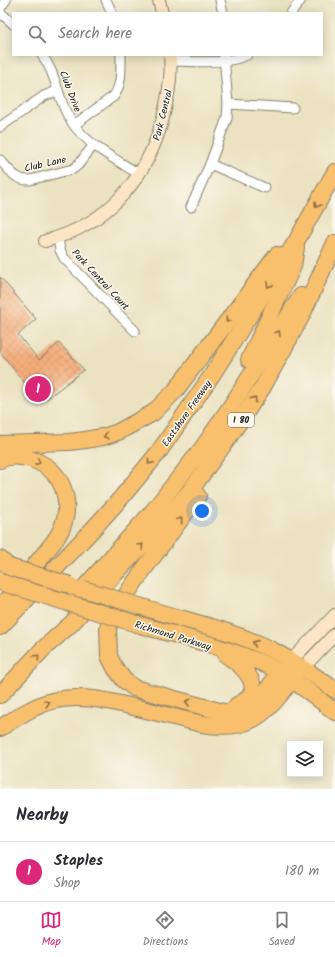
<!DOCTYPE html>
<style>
body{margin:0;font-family:Kalam,sans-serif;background:#f2f2f3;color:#2b2b33}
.controls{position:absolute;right:12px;bottom:12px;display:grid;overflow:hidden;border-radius:0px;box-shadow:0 2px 10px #0003}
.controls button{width:36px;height:36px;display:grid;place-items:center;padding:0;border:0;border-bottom:1px solid #e1e1e2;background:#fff;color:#2b2b33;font:20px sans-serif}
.you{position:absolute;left:202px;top:511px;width:14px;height:14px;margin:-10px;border:3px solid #fff;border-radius:50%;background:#1a73e8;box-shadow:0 0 0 6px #1a73e833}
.badge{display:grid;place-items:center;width:26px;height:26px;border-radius:50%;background:#db2777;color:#fff;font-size:13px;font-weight:700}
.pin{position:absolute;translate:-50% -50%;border:2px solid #fff;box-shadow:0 1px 4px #0006}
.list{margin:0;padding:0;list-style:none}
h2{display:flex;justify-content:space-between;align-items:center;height:52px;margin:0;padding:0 16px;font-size:17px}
h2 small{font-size:13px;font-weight:400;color:#7c7c81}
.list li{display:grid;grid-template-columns:26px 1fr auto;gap:12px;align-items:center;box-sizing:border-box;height:60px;padding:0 16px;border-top:1px solid #e1e1e2}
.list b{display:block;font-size:15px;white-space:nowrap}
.list p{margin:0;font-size:13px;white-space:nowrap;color:#7c7c81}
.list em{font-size:13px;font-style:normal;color:#7c7c81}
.icon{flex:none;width:22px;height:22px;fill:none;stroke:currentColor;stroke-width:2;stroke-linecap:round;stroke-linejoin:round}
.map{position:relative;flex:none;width:335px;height:789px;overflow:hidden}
.search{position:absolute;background:#fff;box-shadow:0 2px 10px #0003;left:12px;right:12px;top:12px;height:44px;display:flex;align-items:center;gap:10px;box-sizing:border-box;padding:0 14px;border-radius:0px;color:#7c7c81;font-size:15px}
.sheet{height:112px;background:#fff}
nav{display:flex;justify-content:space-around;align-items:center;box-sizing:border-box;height:56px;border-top:1px solid #e1e1e2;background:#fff;font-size:11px;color:#7c7c81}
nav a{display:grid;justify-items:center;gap:2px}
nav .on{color:#db2777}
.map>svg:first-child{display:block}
</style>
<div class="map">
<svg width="335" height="789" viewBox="0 0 335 789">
<defs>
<pattern id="building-cross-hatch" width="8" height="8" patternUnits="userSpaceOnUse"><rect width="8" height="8" fill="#f5af7c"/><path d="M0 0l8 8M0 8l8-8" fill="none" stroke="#d1966b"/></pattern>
</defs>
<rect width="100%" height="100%" fill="#fbf7ec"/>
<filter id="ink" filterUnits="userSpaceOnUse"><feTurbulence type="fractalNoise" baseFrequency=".025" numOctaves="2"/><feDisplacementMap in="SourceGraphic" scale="8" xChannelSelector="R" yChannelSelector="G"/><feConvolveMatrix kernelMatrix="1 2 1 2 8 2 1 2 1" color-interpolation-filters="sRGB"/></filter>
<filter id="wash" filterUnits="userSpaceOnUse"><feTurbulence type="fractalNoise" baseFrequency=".012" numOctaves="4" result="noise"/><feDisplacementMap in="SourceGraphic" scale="16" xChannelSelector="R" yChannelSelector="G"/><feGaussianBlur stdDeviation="0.9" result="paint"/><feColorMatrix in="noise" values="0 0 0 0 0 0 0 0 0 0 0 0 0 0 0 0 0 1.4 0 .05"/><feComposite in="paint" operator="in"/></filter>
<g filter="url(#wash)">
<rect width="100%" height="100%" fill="#eae2c0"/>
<g id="blocks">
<path fill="url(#building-cross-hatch)" d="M0,277L36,319L18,335L39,360L59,343L84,370L41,403L0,352Z"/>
</g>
</g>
<g filter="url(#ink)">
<use href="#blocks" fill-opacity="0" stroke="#837f6e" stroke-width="1"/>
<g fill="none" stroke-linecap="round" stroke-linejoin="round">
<defs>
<g id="street">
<path d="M106,0L112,13"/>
<path d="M220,0L223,13"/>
<path d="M0,8L6,0"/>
<path d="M0,12L13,24"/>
<path d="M291,13L301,0"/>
<path d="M42,55C55,72 57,93 66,112C80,142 112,157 139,174"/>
<path d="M171,61C195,61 224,65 247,55"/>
<path d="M228,104L293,108"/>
<path d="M74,125L114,96C122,84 121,70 121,55"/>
<path d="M0,127L44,96L57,91"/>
<path d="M0,160C10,170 15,181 30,180L73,169L78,165L93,146"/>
<path d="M210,164L265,188"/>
<path d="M191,207L210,164L227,118L228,104L224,55"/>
<path d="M58,238L60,250L64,258L135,331"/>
</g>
<g id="secondary">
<path d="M159,0L162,13"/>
<path d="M45,241C111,224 151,174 165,109C169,92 172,72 170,55"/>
<path d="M286,666L335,615"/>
<path d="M298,673L335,634"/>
</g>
<g id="highway">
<path d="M249,360L293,266L296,247"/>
<path d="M0,444L69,442L85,440L103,437L118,432L153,413L175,391L277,255"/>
<path d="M0,460C9,455 20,456 30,459C62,468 74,500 61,530C59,534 56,539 53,543L0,608"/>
<path d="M198,496L144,569L115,611L108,628L109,656L115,668L124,680L134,688L223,712C255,712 262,697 279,673"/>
<path d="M0,559L9,567"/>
<path d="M70,604L83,589L153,511L204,446L235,400L301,296"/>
<path d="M146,608C187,621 231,630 270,649C293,661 314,675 335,690"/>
<path d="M137,624C178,636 222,646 262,663C288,675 313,694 335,712"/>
<path d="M0,627L93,529L121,498L158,453L212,375L297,240L335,172"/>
<path d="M226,655C245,667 269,691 237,705"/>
<path d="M0,695L42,650L72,623L114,575L150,537L190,491L227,440L263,387L301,317L335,243"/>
<path d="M0,728C16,718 33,706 52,701C82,693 113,702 142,709C162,714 182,719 202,724C250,732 264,716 292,680"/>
</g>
</defs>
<use href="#street" stroke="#837f6e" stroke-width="11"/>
<use href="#secondary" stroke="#837f6e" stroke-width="14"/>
<use href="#highway" stroke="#837f6e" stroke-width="18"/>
<use href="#street" stroke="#fff" stroke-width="9"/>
<use href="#secondary" stroke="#fce5c4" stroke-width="12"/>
<use href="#highway" stroke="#f8bf6c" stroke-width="16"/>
<defs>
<g id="highway-bridge">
<path d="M9,567L70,585"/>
<path d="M0,582L137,624"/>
<path d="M83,589L146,608"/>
</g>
</defs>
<use href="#highway-bridge" stroke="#837f6e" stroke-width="18" stroke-linecap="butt"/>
<use href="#highway-bridge" stroke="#f8bf6c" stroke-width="16"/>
</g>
<defs><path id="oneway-chevron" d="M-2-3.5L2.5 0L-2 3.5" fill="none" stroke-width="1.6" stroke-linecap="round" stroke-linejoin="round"/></defs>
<g stroke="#8a6e44">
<use href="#oneway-chevron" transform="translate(317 205) rotate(119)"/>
<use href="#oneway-chevron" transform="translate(269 285) rotate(122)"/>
<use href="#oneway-chevron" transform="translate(228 320) rotate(127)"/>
<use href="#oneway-chevron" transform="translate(278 333) rotate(-58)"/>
<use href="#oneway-chevron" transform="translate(254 399) rotate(-56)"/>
<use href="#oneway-chevron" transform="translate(106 436) rotate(165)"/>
<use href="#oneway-chevron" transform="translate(38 462) rotate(22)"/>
<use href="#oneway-chevron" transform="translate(150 462) rotate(129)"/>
<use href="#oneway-chevron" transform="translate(180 520) rotate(-53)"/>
<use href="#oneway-chevron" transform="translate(141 546) rotate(-46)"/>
<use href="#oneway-chevron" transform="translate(255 643) rotate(-157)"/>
<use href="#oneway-chevron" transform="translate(37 657) rotate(-47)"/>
<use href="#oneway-chevron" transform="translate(188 702) rotate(-165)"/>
<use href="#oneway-chevron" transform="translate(47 703) rotate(-20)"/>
</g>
</g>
<g text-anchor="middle" stroke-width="3" stroke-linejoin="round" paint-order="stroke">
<rect fill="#fbf7ec" stroke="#5f5e5a" stroke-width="1" x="228" y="413" width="26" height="14" rx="3"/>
<g font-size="9" font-weight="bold" fill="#1c1c1c">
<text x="241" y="423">I 80</text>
</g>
<g font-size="10" fill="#1c1c1c" stroke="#fbf7ec">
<text transform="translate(71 91) rotate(69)" y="4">Club Drive</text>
<text transform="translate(162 115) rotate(-76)" y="4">Park Central</text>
<text transform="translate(45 163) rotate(-13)" y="4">Club Lane</text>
<text transform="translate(101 279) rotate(47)" y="4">Park Central Court</text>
<text transform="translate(186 413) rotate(-55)" y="4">Eastshore Freeway</text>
<text transform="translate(173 635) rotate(17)" y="4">Richmond Parkway</text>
</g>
</g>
</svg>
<div class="controls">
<button><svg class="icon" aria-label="layers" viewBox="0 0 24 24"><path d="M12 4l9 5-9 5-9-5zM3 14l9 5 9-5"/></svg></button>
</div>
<div class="you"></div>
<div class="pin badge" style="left:38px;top:389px">1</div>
<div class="search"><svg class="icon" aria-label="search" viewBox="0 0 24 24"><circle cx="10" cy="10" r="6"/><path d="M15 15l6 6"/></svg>Search here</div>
</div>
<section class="sheet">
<h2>Nearby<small></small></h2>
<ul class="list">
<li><span class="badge">1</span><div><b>Staples</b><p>Shop</p></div><em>180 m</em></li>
</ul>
</section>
<nav>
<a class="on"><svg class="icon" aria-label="map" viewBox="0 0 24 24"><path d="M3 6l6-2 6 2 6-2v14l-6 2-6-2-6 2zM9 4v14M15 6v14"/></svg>Map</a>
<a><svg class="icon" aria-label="directions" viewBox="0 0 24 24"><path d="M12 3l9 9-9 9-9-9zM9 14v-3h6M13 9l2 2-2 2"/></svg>Directions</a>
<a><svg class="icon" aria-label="saved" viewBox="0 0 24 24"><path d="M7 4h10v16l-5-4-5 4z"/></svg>Saved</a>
</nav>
